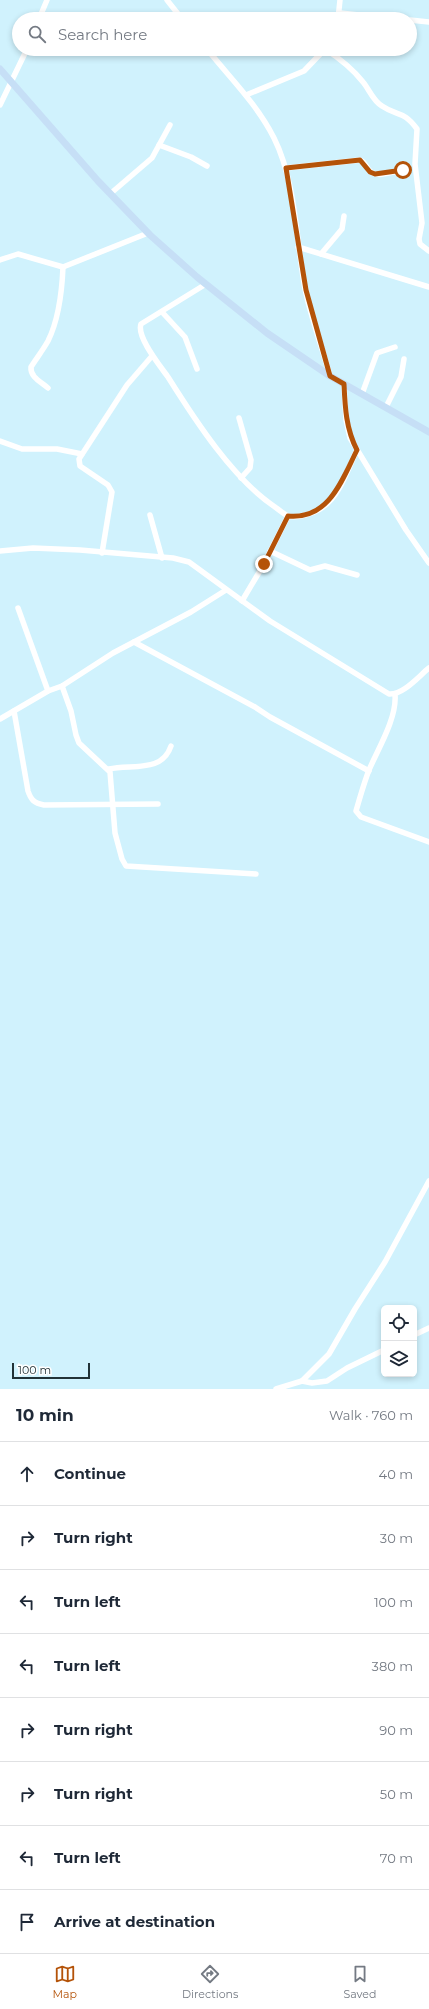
<!DOCTYPE html>
<meta charset="utf-8">
<style>
body{margin:0;font-family:Montserrat,sans-serif;background:#f2f2f3;color:#1f2937}
.controls{position:absolute;right:12px;bottom:12px;display:grid;overflow:hidden;border-radius:6px;box-shadow:0 2px 6px #0003}
.controls button{width:36px;height:36px;display:grid;place-items:center;padding:0;border:0;border-bottom:1px solid #e0e1e3;background:#fff;color:#1f2937;font:20px sans-serif}
.scale{position:absolute;left:12px;bottom:10px;width:78px;box-sizing:border-box;padding-left:4px;border:2px solid #213237;border-top:0;font-size:11px;line-height:14px;white-space:nowrap;color:#213237;-webkit-text-stroke:3px #fff;paint-order:stroke}
.stop{position:absolute;width:12px;height:12px;margin:-9px;border:3px solid #b45309;border-radius:50%;background:#fff}
.stop.end{background:#b45309;border-color:#fff;box-shadow:0 1px 4px #0008}
.list{margin:0;padding:0;list-style:none}
h2{display:flex;justify-content:space-between;align-items:center;height:52px;margin:0;padding:0 16px;font-size:17px}
h2 small{font-size:13px;font-weight:400;color:#747a83}
.list li{display:grid;grid-template-columns:26px 1fr auto;gap:12px;align-items:center;box-sizing:border-box;height:64px;padding:0 16px;border-top:1px solid #e0e1e3}
.list b{display:block;font-size:15px;white-space:nowrap}
.list em{font-size:13px;font-style:normal;color:#747a83}
.icon{flex:none;width:22px;height:22px;fill:none;stroke:currentColor;stroke-width:2;stroke-linecap:round;stroke-linejoin:round}
.map{position:relative;flex:none;width:429px;height:1389px;overflow:hidden}
.search{position:absolute;background:#fff;box-shadow:0 2px 6px #0003;left:12px;right:12px;top:12px;height:44px;display:flex;align-items:center;gap:10px;box-sizing:border-box;padding:0 14px;border-radius:22px;color:#747a83;font-size:15px}
.sheet{height:564px;background:#fff}
nav{display:flex;justify-content:space-around;align-items:center;box-sizing:border-box;height:56px;border-top:1px solid #e0e1e3;background:#fff;font-size:11px;color:#747a83}
nav a{display:grid;justify-items:center;gap:2px}
nav .on{color:#b45309}
.map>svg:first-child{display:block}
</style>
<div class="map">
<svg width="429" height="1389" viewBox="0 0 429 1389">
<rect width="100%" height="100%" fill="#d0f2fd"/>
<g fill="none" stroke-linecap="round" stroke-linejoin="round">
<g stroke="#fff" stroke-width="5.5">
<path d="M167,0L182,19"/>
<path d="M340,13L397,19"/>
<path d="M39,19L47,0"/>
<path d="M338,19L340,0"/>
<path d="M410,20L429,22"/>
<path d="M207,49C230,78 257,104 274,138C296,182 296,240 305,289C311,318 322,347 330,376"/>
<path d="M325,49C339,58 352,68 363,82C369,89 373,101 382,106C398,117 403,110 417,129L415,164L422,223L419,239L420,244L429,251"/>
<path d="M246,95L304,71L325,49"/>
<path d="M0,105L27,49"/>
<path d="M159,145L191,157L207,166"/>
<path d="M286,168L360,160C366,162 366,168 371,172C378,178 395,171 403,170"/>
<path d="M110,194L152,158L170,125"/>
<path d="M298,247L429,287"/>
<path d="M321,254L342,229L344,216"/>
<path d="M0,260L18,254L63,267L148,233"/>
<path d="M206,284L141,324C136,337 161,367 168,377C195,420 233,479 275,507C279,510 284,514 288,516C297,519 315,513 323,507C340,496 348,468 357,450"/>
<path d="M162,312L185,337L197,369"/>
<path d="M344,384L346,420L350,438L406,530L429,563"/>
<path d="M48,388C41,382 30,377 31,367C36,359 43,350 48,341C59,319 62,291 63,267"/>
<path d="M362,394L377,353L395,347"/>
<path d="M386,407L401,377L404,359"/>
<path d="M239,418L251,460L250,468L241,478"/>
<path d="M0,441L22,449H57L82,454"/>
<path d="M150,515L162,558"/>
<path d="M0,551L33,548L80,550L173,558L189,562L270,621L389,694C403,695 418,677 429,668"/>
<path d="M270,551L310,570L325,566L357,575"/>
<path d="M102,553L112,492L108,485L80,466L79,459L127,385L152,356"/>
<path d="M242,601L264,564L288,516"/>
<path d="M18,608L48,691"/>
<path d="M134,642L255,707L270,717L369,771"/>
<path d="M62,686L71,711L76,735L79,743L110,772L115,833L122,859L126,866L256,874"/>
<path d="M395,695C397,718 378,749 369,770C364,783 360,797 356,811L361,817L429,842"/>
<path d="M14,711L28,791C31,800 34,803 44,805L158,804"/>
<path d="M0,719L48,691L62,686L113,653L191,612L226,590"/>
<path d="M109,769C132,764 162,773 171,746"/>
<path d="M414,1335L429,1328"/>
<path d="M302,1381L329,1354L355,1309L385,1262L429,1181"/>
<path d="M276,1389L302,1381L312,1383L327,1381L347,1368L384,1350"/>
</g>
<path stroke="#c6dff6" stroke-width="7" d="M0,69L98,181L150,235L197,277L267,333L330,376L429,432"/>
</g>
<g fill="none" stroke-linecap="round" stroke-linejoin="round">
<path stroke="#b45309" stroke-width="5" d="M264,564L288,516C329,520 342,480 357,450C346,429 345,407 344,384L330,376L306,290L286,168L360,160L370,172L375,174L403,170"/>
</g>
</svg>
<div class="controls">
<button><svg class="icon" aria-label="locate" viewBox="0 0 24 24"><circle cx="12" cy="12" r="6"/><path d="M12 2v4M12 18v4M2 12h4M18 12h4"/></svg></button>
<button><svg class="icon" aria-label="layers" viewBox="0 0 24 24"><path d="M12 4l9 5-9 5-9-5zM3 14l9 5 9-5"/></svg></button>
</div>
<div class="scale">100 m</div>
<div class="stop" style="left:403px;top:170px"></div>
<div class="stop end" style="left:264px;top:564px"></div>
<div class="search"><svg class="icon" aria-label="search" viewBox="0 0 24 24"><circle cx="10" cy="10" r="6"/><path d="M15 15l6 6"/></svg>Search here</div>
</div>
<section class="sheet">
<h2>10 min<small>Walk · 760 m</small></h2>
<ul class="list">
<li><svg class="icon" aria-label="ahead" viewBox="0 0 24 24"><path d="M12 20V5M6 11l6-6 6 6"/></svg><div><b>Continue</b></div><em>40 m</em></li>
<li><svg class="icon" aria-label="right" viewBox="0 0 24 24"><path d="M7 20v-9h11M14 6l5 5-5 5"/></svg><div><b>Turn right</b></div><em>30 m</em></li>
<li><svg class="icon" aria-label="left" viewBox="0 0 24 24"><path d="M17 20v-9H6M10 6l-5 5 5 5"/></svg><div><b>Turn left</b></div><em>100 m</em></li>
<li><svg class="icon" aria-label="left" viewBox="0 0 24 24"><path d="M17 20v-9H6M10 6l-5 5 5 5"/></svg><div><b>Turn left</b></div><em>380 m</em></li>
<li><svg class="icon" aria-label="right" viewBox="0 0 24 24"><path d="M7 20v-9h11M14 6l5 5-5 5"/></svg><div><b>Turn right</b></div><em>90 m</em></li>
<li><svg class="icon" aria-label="right" viewBox="0 0 24 24"><path d="M7 20v-9h11M14 6l5 5-5 5"/></svg><div><b>Turn right</b></div><em>50 m</em></li>
<li><svg class="icon" aria-label="left" viewBox="0 0 24 24"><path d="M17 20v-9H6M10 6l-5 5 5 5"/></svg><div><b>Turn left</b></div><em>70 m</em></li>
<li><svg class="icon" aria-label="arrive" viewBox="0 0 24 24"><path d="M6 21V4h12l-3 4 3 4H6"/></svg><div><b>Arrive at destination</b></div></li>
</ul>
</section>
<nav>
<a class="on"><svg class="icon" aria-label="map" viewBox="0 0 24 24"><path d="M3 6l6-2 6 2 6-2v14l-6 2-6-2-6 2zM9 4v14M15 6v14"/></svg>Map</a>
<a><svg class="icon" aria-label="directions" viewBox="0 0 24 24"><path d="M12 3l9 9-9 9-9-9zM9 14v-3h6M13 9l2 2-2 2"/></svg>Directions</a>
<a><svg class="icon" aria-label="saved" viewBox="0 0 24 24"><path d="M7 4h10v16l-5-4-5 4z"/></svg>Saved</a>
</nav>
